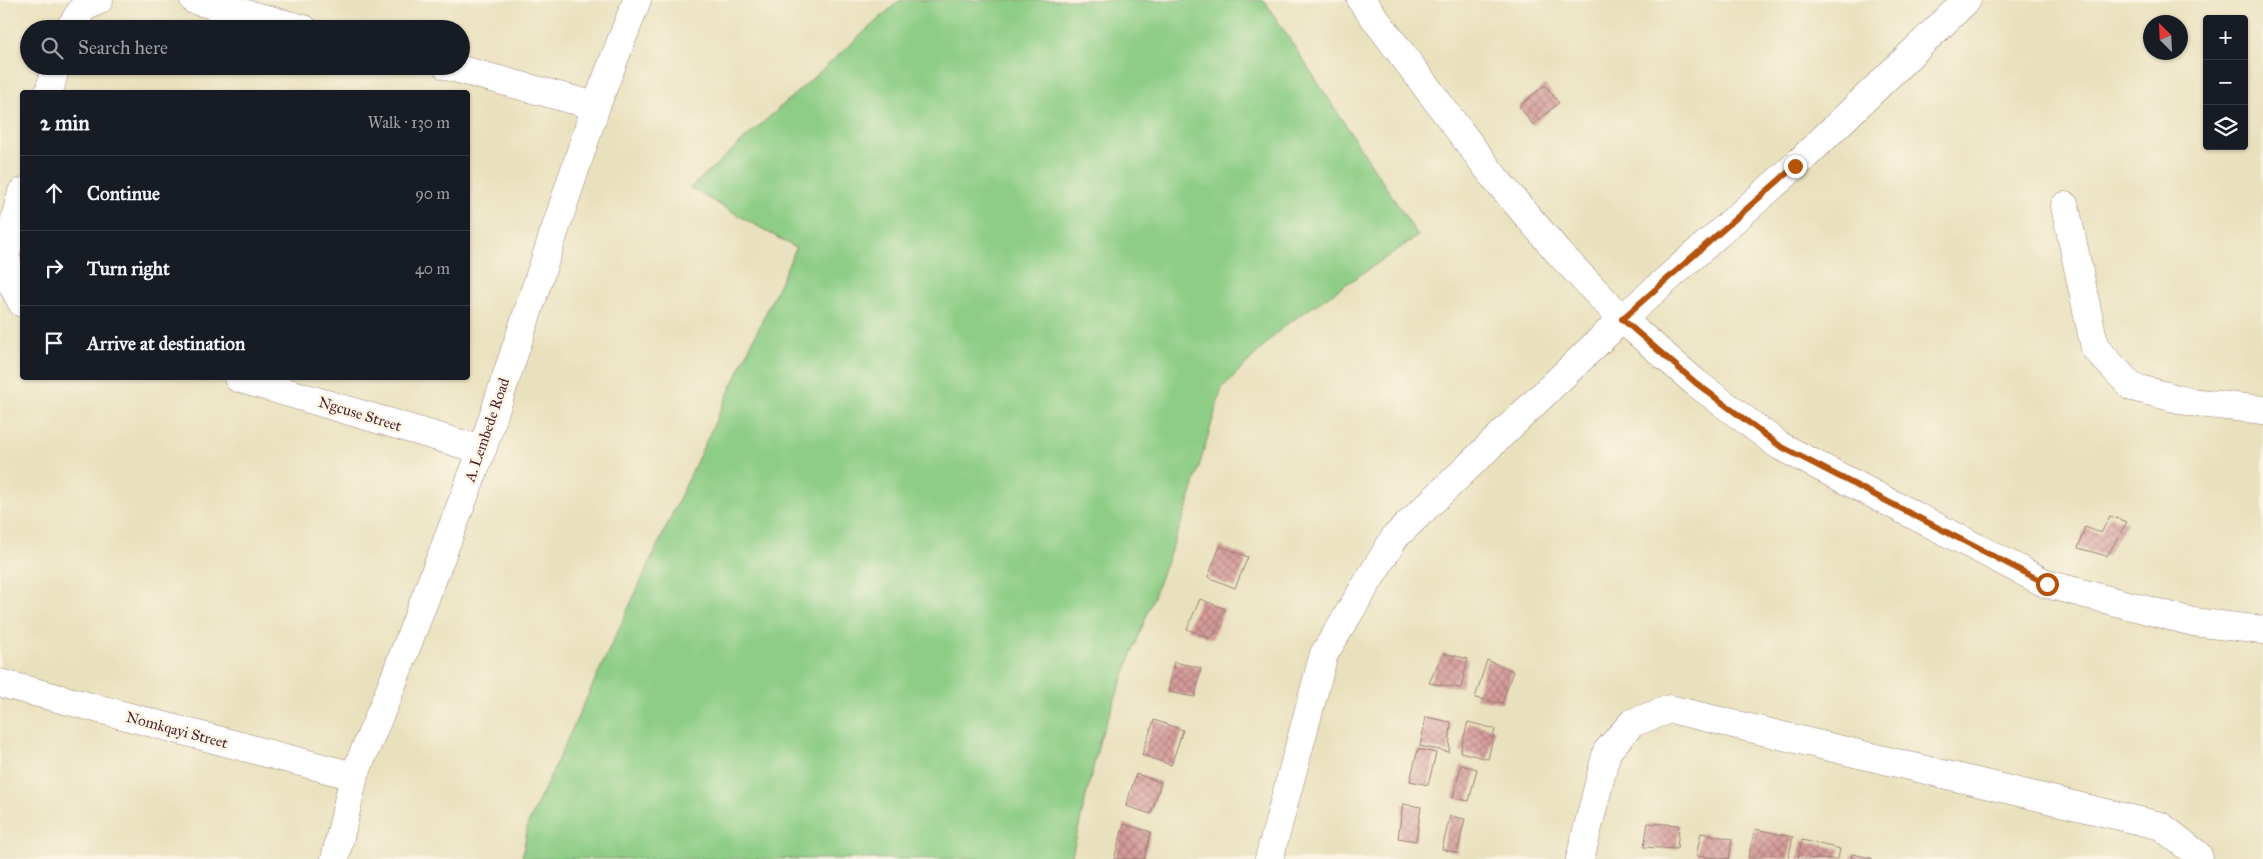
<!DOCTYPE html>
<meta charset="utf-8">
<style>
body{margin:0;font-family:"IM FELL Great Primer",serif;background:#20242c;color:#f1f3f6}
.controls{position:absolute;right:15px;top:15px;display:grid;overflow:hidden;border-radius:5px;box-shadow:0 1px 4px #0004}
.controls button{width:45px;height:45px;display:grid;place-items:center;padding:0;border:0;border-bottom:1px solid #363941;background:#171b24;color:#f1f3f6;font:25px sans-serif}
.compass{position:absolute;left:2143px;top:15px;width:45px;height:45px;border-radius:50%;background:#171b24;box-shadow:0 1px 4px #0004;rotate:336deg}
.stop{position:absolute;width:15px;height:15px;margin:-11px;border:4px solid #b45309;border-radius:50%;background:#fff}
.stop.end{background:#b45309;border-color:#fff;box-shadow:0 1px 5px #0008}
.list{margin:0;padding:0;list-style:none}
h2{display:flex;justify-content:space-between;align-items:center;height:65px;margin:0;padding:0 20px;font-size:21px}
h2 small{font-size:16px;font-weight:400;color:#9ea1a6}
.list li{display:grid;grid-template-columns:32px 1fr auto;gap:15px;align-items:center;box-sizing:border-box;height:75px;padding:0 20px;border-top:1px solid #363941}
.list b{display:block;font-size:19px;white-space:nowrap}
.list em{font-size:16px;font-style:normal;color:#9ea1a6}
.icon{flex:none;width:28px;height:28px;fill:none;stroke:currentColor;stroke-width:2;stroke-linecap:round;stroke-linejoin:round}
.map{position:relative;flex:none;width:2263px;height:859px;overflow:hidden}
.search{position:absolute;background:#171b24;box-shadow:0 1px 4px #0004;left:20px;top:20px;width:450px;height:55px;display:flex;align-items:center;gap:12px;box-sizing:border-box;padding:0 18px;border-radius:28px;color:#9ea1a6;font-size:19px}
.panel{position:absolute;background:#171b24;box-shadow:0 1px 4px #0004;left:20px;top:90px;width:450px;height:290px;border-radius:5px}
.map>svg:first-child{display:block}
</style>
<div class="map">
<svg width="2263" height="859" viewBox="0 0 2263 859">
<defs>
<pattern id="building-cross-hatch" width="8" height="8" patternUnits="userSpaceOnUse" patternTransform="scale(1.25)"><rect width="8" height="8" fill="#d59b99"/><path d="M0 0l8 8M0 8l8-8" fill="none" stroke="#af7e7d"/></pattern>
</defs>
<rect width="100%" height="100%" fill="#fcf5e5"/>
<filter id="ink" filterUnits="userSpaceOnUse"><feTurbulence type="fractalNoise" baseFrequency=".02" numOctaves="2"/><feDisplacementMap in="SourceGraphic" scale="10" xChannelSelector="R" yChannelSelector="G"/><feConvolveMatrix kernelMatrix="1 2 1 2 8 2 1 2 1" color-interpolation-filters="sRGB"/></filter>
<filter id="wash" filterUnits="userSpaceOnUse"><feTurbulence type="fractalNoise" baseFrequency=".0096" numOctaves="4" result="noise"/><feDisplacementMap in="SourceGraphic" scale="20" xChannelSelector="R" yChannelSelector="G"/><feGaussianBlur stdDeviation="1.12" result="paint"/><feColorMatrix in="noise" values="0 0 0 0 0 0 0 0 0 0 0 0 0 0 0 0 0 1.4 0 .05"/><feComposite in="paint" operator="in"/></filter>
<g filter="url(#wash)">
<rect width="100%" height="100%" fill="#e9e1be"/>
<path fill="#8dcd85" stroke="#6c7658" d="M900,0H1264L1418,236L1284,326L1222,388L1187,508L1100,739L1071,859H522L528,824L796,248L690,188Z"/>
<g id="blocks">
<g fill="url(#building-cross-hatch)">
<path d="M1545,85L1559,103L1533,125L1519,106Z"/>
<path d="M2110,516L2127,522L2107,556L2078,548L2085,527L2101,533Z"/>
<path d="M1220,546L1248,557L1235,588L1208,577Z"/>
<path d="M1200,599L1225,609L1212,639L1187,629Z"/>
<path d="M1443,653L1468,659L1461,688L1429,683Z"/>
<path d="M1487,660L1513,671L1502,703L1475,698Z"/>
<path d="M1174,662L1201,668L1195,697L1168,692Z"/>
<path d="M1426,717L1451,722L1449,752L1420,746Z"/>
<path d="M1154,720L1183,730L1171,765L1142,755Z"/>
<path d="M1468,722L1495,729L1488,759L1460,752Z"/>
<path d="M1418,749L1436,753L1428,785L1410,781Z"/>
<path d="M1461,765L1477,769L1469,801L1453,798Z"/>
<path d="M1136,774L1161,782L1151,814L1126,806Z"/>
<path d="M1403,804L1421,807L1416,841L1398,838Z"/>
<path d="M1450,816L1465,819L1457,853L1442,849Z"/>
<path d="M1648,823L1679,825L1677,849L1644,847Z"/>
<path d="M1124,824L1151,832L1144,859H1114Z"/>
<path d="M1755,829L1793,837L1788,859L1748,858Z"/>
<path d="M1701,833L1732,839L1729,859L1696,856Z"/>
<path d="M1802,840L1840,849L1838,859H1798Z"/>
<path d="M1852,854L1872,858V859H1851Z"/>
</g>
</g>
</g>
<g filter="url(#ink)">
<use href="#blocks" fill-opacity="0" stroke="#9a8074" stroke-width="1"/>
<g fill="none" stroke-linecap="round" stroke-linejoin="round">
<defs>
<g id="street">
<path d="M194,0L304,29"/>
<path d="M1361,0L1495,178L1559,253L1622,319L1696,383L1780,446L2047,584L2193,622L2263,630"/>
<path d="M69,29L83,8L99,0"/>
<path d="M447,66L596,106"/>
<path d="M49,92L56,66"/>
<path d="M22,192L6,253L10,280L22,303"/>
<path d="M2065,206L2095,348L2132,387L2190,402L2263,410"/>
<path d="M238,378L482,450"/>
<path d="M0,683L354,776"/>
<path d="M335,859L354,776L388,695L482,450L596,106L637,0"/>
<path d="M1269,859L1324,654L1395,537L1622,319L1795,166L1967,0"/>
<path d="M1580,859L1607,751L1632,723L1670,709L2161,826L2198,855L2199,859"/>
</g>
</defs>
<use href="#street" stroke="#9a8074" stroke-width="29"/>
<use href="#street" stroke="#fff" stroke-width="28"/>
</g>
</g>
<g fill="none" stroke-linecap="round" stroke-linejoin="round" filter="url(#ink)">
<path stroke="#b45309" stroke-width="6" d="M1795,166L1622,319L1696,383L1780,446L2047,584"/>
</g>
<g text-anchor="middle" stroke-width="5" stroke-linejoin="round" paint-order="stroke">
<g font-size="15" fill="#4a1f2b" stroke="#fcf5e5">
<text transform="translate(360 414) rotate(17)" y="5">Ngcuse Street</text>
<text transform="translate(487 430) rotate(-71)" y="5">A. Lembede Road</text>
<text transform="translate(177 730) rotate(15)" y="5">Nomkqayi Street</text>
</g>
</g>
</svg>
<div class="controls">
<button>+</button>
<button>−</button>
<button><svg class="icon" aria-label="layers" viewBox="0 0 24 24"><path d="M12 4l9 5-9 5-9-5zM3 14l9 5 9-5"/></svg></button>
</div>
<svg class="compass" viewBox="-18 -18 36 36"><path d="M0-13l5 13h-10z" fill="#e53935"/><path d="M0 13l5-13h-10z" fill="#9ea1a6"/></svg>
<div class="stop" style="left:2047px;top:584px"></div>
<div class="stop end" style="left:1795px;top:166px"></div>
<div class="search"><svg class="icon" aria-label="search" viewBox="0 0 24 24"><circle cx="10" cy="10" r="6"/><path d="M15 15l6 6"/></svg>Search here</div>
<section class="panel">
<h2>2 min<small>Walk · 130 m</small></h2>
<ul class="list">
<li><svg class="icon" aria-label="ahead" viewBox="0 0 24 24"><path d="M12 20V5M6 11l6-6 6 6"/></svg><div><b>Continue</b></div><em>90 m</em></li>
<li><svg class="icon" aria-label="right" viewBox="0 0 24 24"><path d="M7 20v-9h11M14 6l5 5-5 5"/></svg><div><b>Turn right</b></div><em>40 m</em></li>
<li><svg class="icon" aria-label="arrive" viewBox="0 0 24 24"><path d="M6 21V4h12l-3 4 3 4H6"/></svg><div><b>Arrive at destination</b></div></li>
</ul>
</section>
</div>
